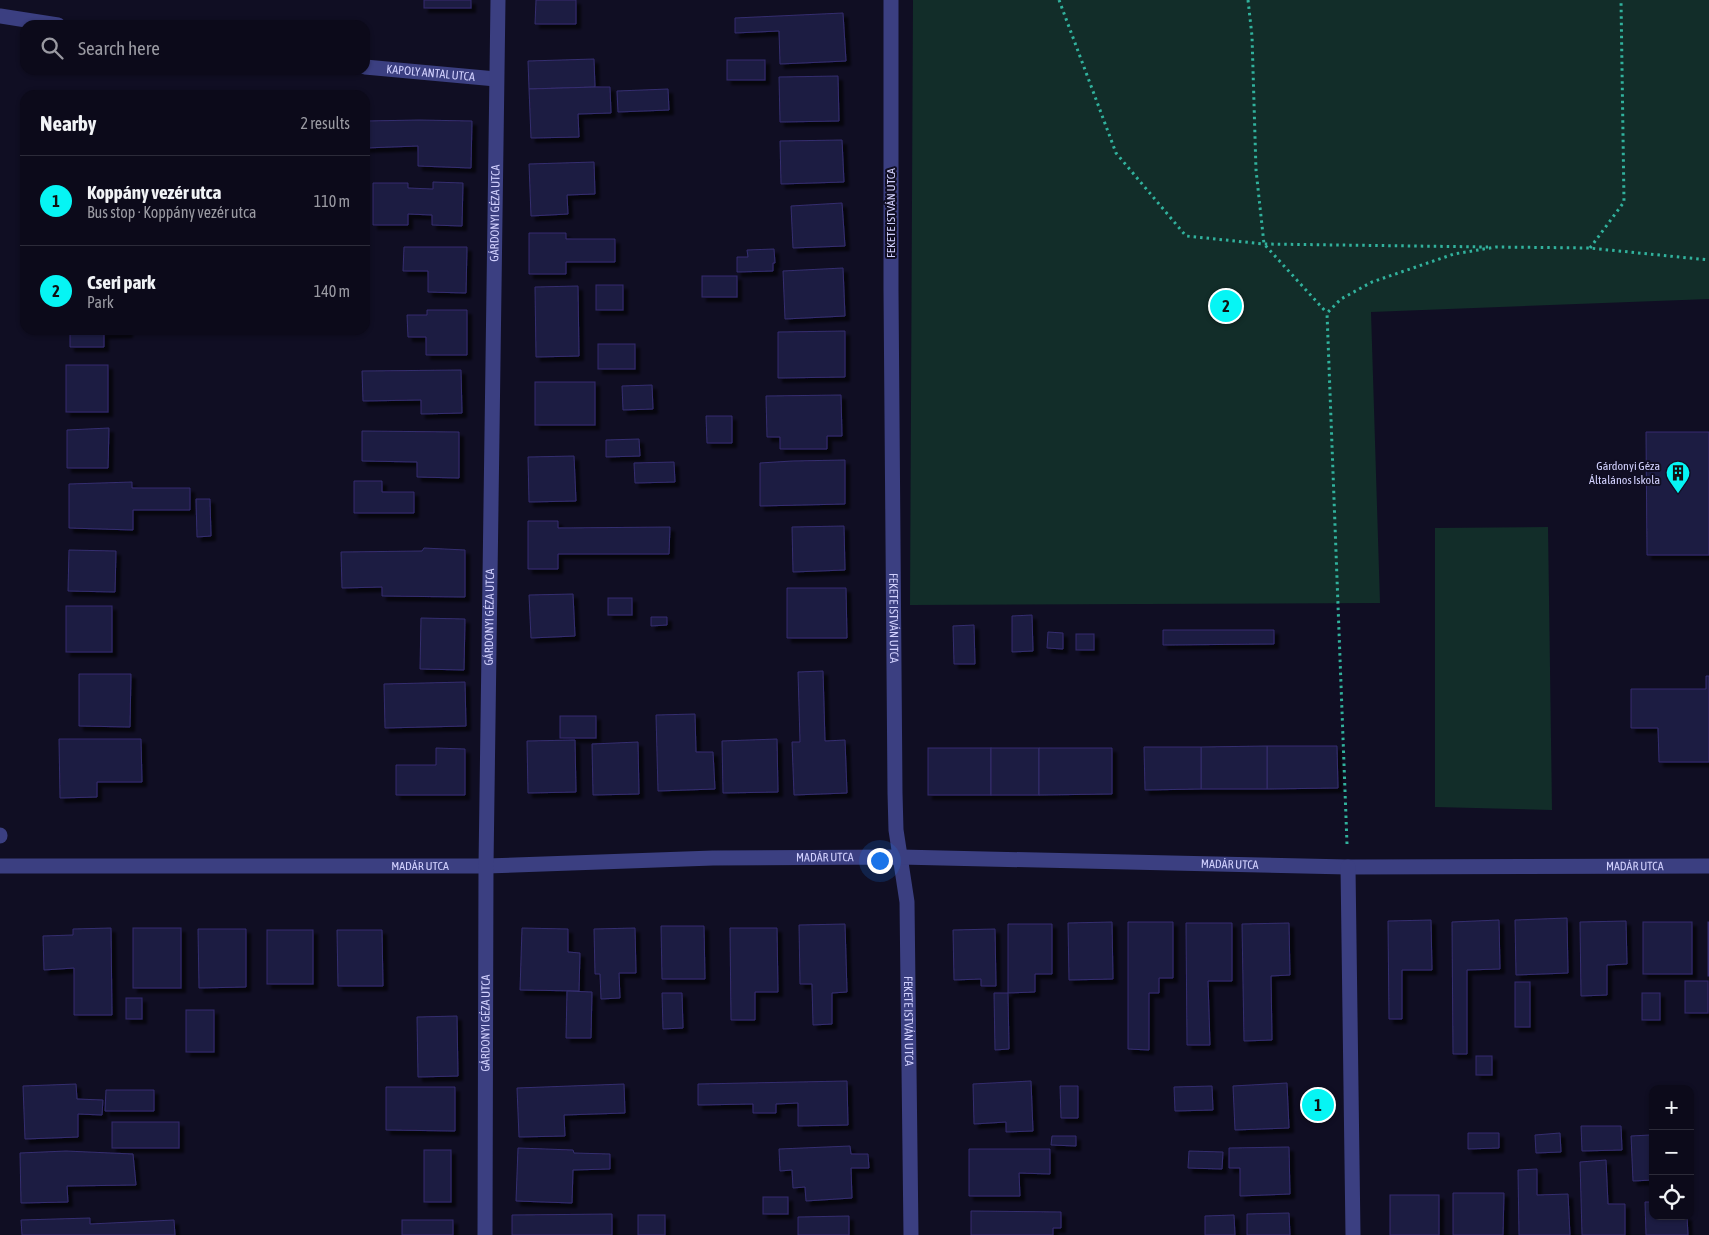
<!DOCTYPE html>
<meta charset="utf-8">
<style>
body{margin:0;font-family:"Asap Condensed",sans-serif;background:#1a1827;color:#f1f3f6}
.controls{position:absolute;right:15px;bottom:15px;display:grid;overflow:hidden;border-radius:10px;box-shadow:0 1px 4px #0004}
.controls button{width:45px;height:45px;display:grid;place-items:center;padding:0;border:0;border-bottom:1px solid #2c2b39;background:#0c0a1a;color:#f1f3f6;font:25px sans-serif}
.you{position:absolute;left:879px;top:860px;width:18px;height:18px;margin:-12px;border:4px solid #fff;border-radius:50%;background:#1a73e8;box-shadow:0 0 0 8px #1a73e833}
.badge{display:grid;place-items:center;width:32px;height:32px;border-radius:50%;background:#06f5f4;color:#111;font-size:16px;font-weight:700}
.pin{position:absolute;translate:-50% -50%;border:2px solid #fff;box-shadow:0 1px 5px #0006}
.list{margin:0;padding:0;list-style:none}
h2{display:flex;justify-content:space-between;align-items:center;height:65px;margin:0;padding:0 20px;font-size:21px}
h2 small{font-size:16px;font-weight:400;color:#9a9aa2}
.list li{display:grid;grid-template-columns:32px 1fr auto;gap:15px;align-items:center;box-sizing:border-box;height:90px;padding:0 20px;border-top:1px solid #2c2b39}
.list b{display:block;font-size:19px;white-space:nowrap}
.list p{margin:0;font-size:16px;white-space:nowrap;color:#9a9aa2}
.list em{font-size:16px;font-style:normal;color:#9a9aa2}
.icon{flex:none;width:28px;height:28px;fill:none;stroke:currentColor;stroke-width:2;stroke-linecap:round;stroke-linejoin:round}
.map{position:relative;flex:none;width:1709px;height:1235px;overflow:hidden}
.search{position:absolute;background:#0c0a1a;box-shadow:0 1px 4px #0004;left:20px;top:20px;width:350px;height:55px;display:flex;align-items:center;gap:12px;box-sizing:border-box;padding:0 18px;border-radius:15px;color:#9a9aa2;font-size:19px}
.panel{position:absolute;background:#0c0a1a;box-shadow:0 1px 4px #0004;left:20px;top:90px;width:350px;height:245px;border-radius:15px}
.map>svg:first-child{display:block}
</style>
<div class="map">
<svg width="1709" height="1235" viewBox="0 0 1709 1235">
<defs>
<filter id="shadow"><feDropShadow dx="4.5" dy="4.5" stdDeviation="1" flood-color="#0009"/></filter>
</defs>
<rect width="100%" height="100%" fill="#100e23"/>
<g fill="#122d29">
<path d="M913,0H1709V299L1371,312L1380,603L910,605Z"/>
<path d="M1548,527L1552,810L1435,807V528Z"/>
</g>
<g fill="#1f1b43" stroke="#342e6f" filter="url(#shadow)">
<rect x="424" y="0" width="47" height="8"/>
<path d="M536,0H576V24H535Z"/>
<path d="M843,13L846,61L780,64L779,31L735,33V18Z"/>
<path d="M594,59L595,87L529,89L528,61Z"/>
<rect x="727" y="60" width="38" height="20"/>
<path d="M838,76L839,121L780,122L779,77Z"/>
<path d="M595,87H610L611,113L578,114L579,137L531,138L529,89Z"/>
<path d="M668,89L669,110L618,112L617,91Z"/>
<path d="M419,120L472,121L471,168L418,166V146L365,148V121Z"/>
<path d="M842,140L844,182L781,184L780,141Z"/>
<path d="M594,162L595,194L567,195L568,214L531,216L529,164Z"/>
<path d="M433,182L463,183L462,226L432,225V215L408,214V225H373V183H408V188L433,189Z"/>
<path d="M842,203L845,246L793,248L791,206Z"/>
<path d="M529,233H566V239H615V262H566V274H529Z"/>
<path d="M404,247H467L466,293L428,292V271H403Z"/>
<path d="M774,249L775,263H773V271L737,272V257H748L747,250Z"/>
<path d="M843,268L845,316L785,319L783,271Z"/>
<rect x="702" y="276" width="35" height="21"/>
<rect x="596" y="285" width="27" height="25"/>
<path d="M578,286L579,356L536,357L535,287Z"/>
<path d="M427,310H467V355H426V337H408L407,315H427Z"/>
<path d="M70,330H128V333L104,334V347H70Z"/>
<path d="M845,331V377L778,378V332Z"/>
<rect x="598" y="344" width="37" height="25"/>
<rect x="66" y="365" width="42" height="47"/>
<path d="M461,370L462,413L421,414V400L363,401L362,371Z"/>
<rect x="535" y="382" width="60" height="43"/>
<path d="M652,385L653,409L623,410L622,386Z"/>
<path d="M841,395L842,436H827V449H780V437H767L766,396Z"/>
<path d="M706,416H732V443H707Z"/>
<path d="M109,428L108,468H67V430Z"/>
<path d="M362,431L459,432V478L417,477V462L362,461Z"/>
<path d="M1646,432H1709V555H1647Z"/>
<path d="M639,439L640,456L606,457V440Z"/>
<path d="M574,456L576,501L529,502L528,457Z"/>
<path d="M845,460V504L760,506V463L792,461Z"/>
<path d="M674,462L675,482L635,483L634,463Z"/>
<path d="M354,481H382V492H414V513H354Z"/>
<path d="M132,482V488H190V510H133V530L69,528V484Z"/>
<path d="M196,499H210L211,536L197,537Z"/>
<path d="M528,521H558V528L670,527L669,554H558V569H528Z"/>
<path d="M844,526L845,570L793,572L792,527Z"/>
<path d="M424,548L465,550V597L382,596V587L342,588L341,552L422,551Z"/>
<path d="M69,550L116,551L115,592L68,591Z"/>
<path d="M787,588H846L847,638H787Z"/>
<path d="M573,594L575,636L531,638L529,595Z"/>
<rect x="608" y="598" width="24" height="17"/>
<rect x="66" y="606" width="46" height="46"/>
<path d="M1032,615L1033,651L1012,652V616Z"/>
<path d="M651,617H667V625L651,626Z"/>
<path d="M421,618L465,619L464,670L420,669Z"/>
<path d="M974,625L975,664H954L953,626Z"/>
<path d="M1163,630H1274V644L1163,645Z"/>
<path d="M1048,632L1063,633V649L1047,648Z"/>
<rect x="1076" y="634" width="18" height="16"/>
<path d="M823,671L825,741L845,740L847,793L794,795L792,742H800L798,672Z"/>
<path d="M79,674H131L130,727L79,726Z"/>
<path d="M1706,676H1709V762H1659L1658,728H1631V689H1706Z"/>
<path d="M465,682L466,726L385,728L384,684Z"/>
<path d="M695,714L696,752H713L715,789L658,791L656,715Z"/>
<rect x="560" y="716" width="36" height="22"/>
<path d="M59,739H141L142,782H97V797L60,798Z"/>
<path d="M777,739L778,792L723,793L722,741Z"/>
<path d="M575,740L576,792L528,793L527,741Z"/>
<path d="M638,742L639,794L593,795L592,744Z"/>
<path d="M1267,746H1337L1338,788L1267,789Z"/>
<path d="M1267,746V789H1201V747Z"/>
<path d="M1144,747H1201V789L1145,790Z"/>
<path d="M436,748L465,749V795H396V765H436Z"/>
<rect x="928" y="748" width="63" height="47"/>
<rect x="991" y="748" width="48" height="47"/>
<path d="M1039,748H1112V794L1039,795Z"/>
<path d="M1567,918L1568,973L1516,975L1515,920Z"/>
<path d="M1431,920L1432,970H1402V1019H1389L1388,921Z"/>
<path d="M1499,920L1500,969L1467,970V1054H1453L1452,922Z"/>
<path d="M1626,921L1627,964L1607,965V995L1581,996L1580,922Z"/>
<path d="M1112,922L1113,979L1069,980L1068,923Z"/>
<path d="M1128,922H1173V978H1159V993H1149V1050L1128,1049Z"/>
<rect x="1643" y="922" width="49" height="52"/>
<rect x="1708" y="922" width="1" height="54"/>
<path d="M1186,923H1232V981H1208L1210,1045H1187Z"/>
<path d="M1289,923L1290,975L1271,976L1272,1040L1244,1041L1242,924Z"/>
<path d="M845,924L847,992L832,993V1024L813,1025L812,984H800L799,925Z"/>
<path d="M1008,924H1052V974H1035V992L1008,993Z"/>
<path d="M661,926H704L705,979H662Z"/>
<path d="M111,928L112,1015H74V968L44,970L43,936L73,935V929Z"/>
<rect x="133" y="928" width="48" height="60"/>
<path d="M522,928L568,929V952L580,953L579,991L520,990Z"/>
<path d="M635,928L636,973H619L620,998L601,999L600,974H595L594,929Z"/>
<path d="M730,928H777L778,992H755V1020H731Z"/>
<path d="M198,929H246V987L199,988Z"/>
<path d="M995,929L996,986H981V979L954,980L953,930Z"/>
<rect x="267" y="930" width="46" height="54"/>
<path d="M337,930H382L383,986H338Z"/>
<rect x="1685" y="981" width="23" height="32"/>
<rect x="1515" y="982" width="15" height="45"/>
<path d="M567,991L592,992L591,1038H566Z"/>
<path d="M662,993H682L683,1028L663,1029Z"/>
<path d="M994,993H1008L1009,1049L995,1050Z"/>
<rect x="1642" y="993" width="18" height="27"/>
<rect x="126" y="998" width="16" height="21"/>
<rect x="186" y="1010" width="28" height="42"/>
<path d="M457,1016L458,1076L418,1077L417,1017Z"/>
<rect x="1476" y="1056" width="16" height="19"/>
<path d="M847,1081L848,1125L798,1126V1103L776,1104V1113H753V1104L698,1105V1084Z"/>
<path d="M1031,1081L1033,1131L1006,1132V1122L974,1124L973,1084Z"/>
<path d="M1287,1083L1289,1128L1235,1130L1233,1086Z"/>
<path d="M76,1084L77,1099L103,1100L102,1115L78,1114V1137L25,1139L23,1086Z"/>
<path d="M624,1084L625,1113L564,1115L565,1136L519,1137L517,1088Z"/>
<path d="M1060,1086H1078V1118H1061Z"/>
<path d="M1212,1086L1213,1110L1175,1111L1174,1087Z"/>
<path d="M386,1087H455V1131L386,1130Z"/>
<path d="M106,1090H154V1111H105Z"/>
<rect x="112" y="1122" width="67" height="26"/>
<path d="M1581,1126H1621L1622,1150L1582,1151Z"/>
<path d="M1468,1133H1499V1148L1468,1149Z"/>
<path d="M1560,1133L1561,1152L1536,1153L1535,1135Z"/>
<path d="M1650,1135L1653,1180L1633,1181L1631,1136Z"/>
<path d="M1052,1136H1076V1146L1051,1145Z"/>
<path d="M850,1146L851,1154H868L869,1168H851L852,1198L806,1201L805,1187L793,1188L792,1170L780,1171L779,1149Z"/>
<path d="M1289,1147L1290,1194L1240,1196V1168H1229V1148Z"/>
<path d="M518,1148L573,1150L574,1153L610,1154V1169L573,1170L572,1203L516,1201Z"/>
<path d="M969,1149H1050V1174L1019,1173L1020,1196H969Z"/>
<rect x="424" y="1150" width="27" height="52"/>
<path d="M66,1151L133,1154L136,1185L67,1186L68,1202L21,1203L20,1153Z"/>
<path d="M1189,1151L1223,1152L1222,1169L1188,1168Z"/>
<path d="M1606,1160L1608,1204H1625V1235H1582L1580,1162Z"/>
<path d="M1537,1169V1195L1568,1194L1570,1235H1519L1518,1170Z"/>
<path d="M1453,1193H1504L1503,1235H1453Z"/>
<rect x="1390" y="1195" width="49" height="40"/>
<rect x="763" y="1197" width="25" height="17"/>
<path d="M1645,1202H1653V1216H1687L1688,1235H1646Z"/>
<path d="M971,1211L1061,1212V1228H1053V1235H971Z"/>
<path d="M1289,1213L1290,1235H1247V1214Z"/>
<path d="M612,1214V1235H512V1215Z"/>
<rect x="638" y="1215" width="27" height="20"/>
<path d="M1234,1215L1235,1235H1205V1216Z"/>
<path d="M849,1216V1235H798V1217Z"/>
<path d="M90,1218V1224L174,1220L175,1235H22L21,1220Z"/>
<rect x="402" y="1220" width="51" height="15"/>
</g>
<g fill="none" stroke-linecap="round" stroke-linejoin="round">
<g stroke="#31b29d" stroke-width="3" stroke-dasharray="2.5 4" stroke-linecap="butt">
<path d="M1059,0L1116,153L1186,236L1264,244L1488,247"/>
<path d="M1248,0L1252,36L1256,170L1264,244L1327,313"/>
<path d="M1590,248L1624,202L1621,0"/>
<path d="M1347,844L1327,313L1341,299L1372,282L1454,254L1496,247L1589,248L1709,260"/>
</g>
<g stroke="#3b3f81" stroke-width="15">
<path id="s1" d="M891,0V290L895,793L896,830L907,902L911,1235"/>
<path d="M0,16L58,25"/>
<path id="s2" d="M365,67L496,79"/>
<path d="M0,835V836"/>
<path id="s3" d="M0,866H486L713,858L900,857L1348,867L1709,866"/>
<path d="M1348,867L1353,1235"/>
<path id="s4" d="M485,1235L486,866L498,0"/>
</g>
</g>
<defs>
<symbol id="building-pin" viewBox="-11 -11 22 30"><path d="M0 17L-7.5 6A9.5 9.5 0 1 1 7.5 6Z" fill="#06f5f4" stroke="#100e23"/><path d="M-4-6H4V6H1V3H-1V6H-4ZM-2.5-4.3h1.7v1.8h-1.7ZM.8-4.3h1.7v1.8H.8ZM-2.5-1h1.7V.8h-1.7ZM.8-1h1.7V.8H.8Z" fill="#111"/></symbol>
</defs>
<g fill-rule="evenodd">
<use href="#building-pin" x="1664" y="459" width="28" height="38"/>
</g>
<g text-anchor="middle" stroke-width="4" stroke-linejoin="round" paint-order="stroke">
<g font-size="12" fill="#d2d1fe" stroke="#100e23">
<text dy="4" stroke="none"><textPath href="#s2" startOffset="66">KAPOLY ANTAL UTCA</textPath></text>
<text dy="4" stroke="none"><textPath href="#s4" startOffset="1022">GÁRDONYI GÉZA UTCA</textPath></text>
<text transform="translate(891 213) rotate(-90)" y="4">FEKETE ISTVÁN UTCA</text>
<text dy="4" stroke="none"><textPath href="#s4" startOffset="618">GÁRDONYI GÉZA UTCA</textPath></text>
<text dy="4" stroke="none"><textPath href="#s1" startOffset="618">FEKETE ISTVÁN UTCA</textPath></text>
<text dy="4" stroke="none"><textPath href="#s3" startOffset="825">MADÁR UTCA</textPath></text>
<text dy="4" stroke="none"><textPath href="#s3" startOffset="1230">MADÁR UTCA</textPath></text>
<text dy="4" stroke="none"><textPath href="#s3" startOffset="420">MADÁR UTCA</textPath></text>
<text dy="4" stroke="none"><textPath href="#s3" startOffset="1635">MADÁR UTCA</textPath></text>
<text dy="4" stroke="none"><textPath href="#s4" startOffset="212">GÁRDONYI GÉZA UTCA</textPath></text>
<text dy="4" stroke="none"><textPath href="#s1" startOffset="1022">FEKETE ISTVÁN UTCA</textPath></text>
</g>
<g font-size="12" fill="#d2d1fe" stroke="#100e23" text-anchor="end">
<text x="1660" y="470">Gárdonyi Géza<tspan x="1660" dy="14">Általános Iskola</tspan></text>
</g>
</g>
</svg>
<div class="controls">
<button>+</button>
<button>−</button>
<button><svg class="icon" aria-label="locate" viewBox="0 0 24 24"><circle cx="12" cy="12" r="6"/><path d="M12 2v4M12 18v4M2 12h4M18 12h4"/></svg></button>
</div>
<div class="you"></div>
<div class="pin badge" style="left:1318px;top:1105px">1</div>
<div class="pin badge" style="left:1226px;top:306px">2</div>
<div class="search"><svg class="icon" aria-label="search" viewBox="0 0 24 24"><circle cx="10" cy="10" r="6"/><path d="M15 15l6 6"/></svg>Search here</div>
<section class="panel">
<h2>Nearby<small>2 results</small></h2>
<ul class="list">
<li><span class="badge">1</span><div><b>Koppány vezér utca</b><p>Bus stop · Koppány vezér utca</p></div><em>110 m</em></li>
<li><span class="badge">2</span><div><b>Cseri park</b><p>Park</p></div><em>140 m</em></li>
</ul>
</section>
</div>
